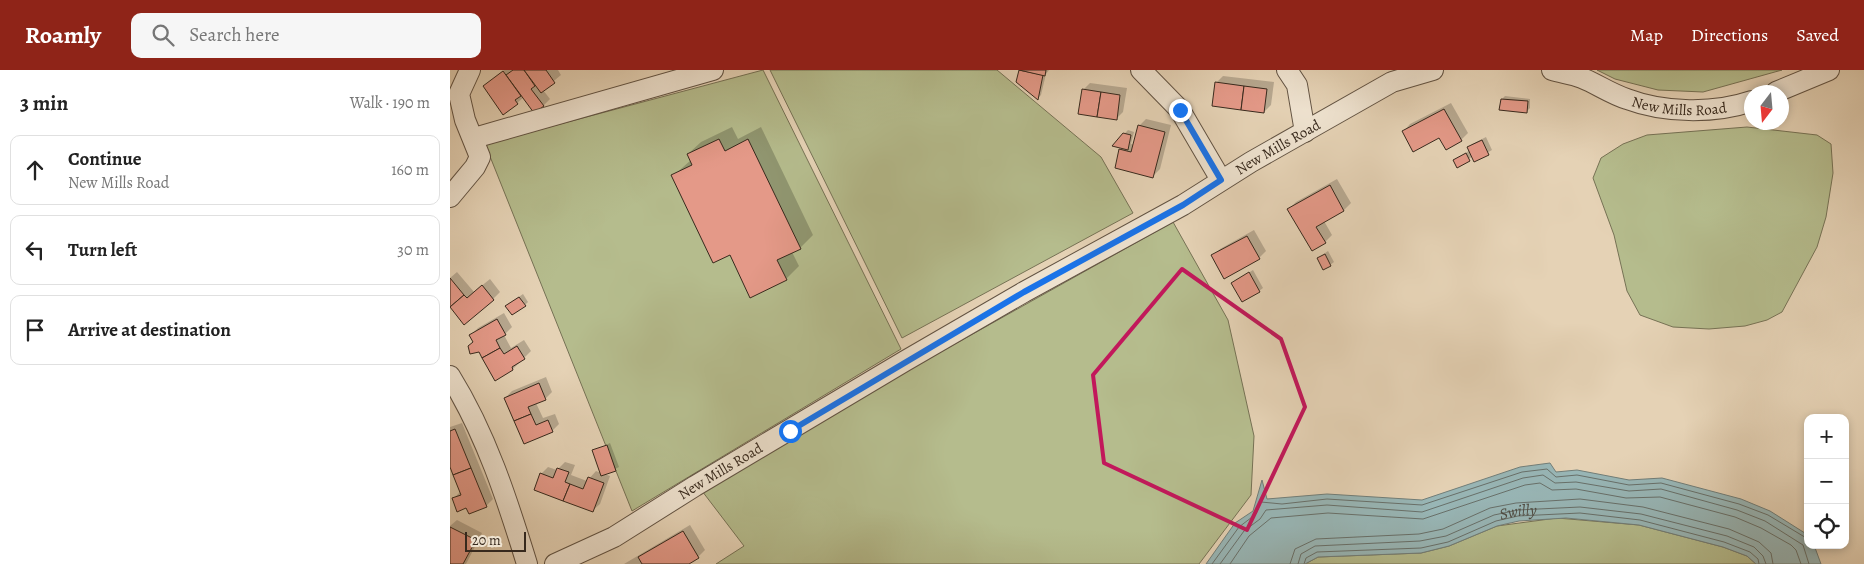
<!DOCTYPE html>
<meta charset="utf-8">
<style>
body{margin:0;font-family:Alegreya,serif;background:#f6f6f6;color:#222}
.controls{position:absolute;right:15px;bottom:15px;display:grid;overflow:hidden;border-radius:10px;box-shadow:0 2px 8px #0003}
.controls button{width:45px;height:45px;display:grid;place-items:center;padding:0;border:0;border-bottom:1px solid #e0e0e0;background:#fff;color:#222;font:25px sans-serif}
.compass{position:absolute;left:1294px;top:15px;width:45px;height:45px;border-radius:50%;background:#fff;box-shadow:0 2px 8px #0003;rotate:196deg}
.scale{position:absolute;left:15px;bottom:12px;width:61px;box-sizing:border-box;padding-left:5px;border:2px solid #37291d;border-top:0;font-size:14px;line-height:18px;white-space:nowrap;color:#37291d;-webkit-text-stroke:4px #eee2cf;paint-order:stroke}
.stop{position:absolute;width:15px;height:15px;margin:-11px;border:4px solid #1a73e8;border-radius:50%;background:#fff}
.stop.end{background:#1a73e8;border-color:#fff;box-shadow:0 1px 5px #0008}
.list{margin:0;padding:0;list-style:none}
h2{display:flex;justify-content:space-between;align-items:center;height:65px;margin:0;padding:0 20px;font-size:21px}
h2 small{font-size:16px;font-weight:400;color:#767676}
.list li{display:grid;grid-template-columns:32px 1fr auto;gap:15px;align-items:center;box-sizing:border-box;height:70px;margin:0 10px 10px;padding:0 10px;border:1px solid #e0e0e0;border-radius:10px}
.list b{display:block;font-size:19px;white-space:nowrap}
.list p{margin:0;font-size:16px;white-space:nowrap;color:#767676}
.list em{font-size:16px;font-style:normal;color:#767676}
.icon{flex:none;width:28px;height:28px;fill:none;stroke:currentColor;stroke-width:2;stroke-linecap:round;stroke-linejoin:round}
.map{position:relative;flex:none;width:1414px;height:494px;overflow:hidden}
header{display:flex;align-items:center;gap:30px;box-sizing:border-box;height:70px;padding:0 25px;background:#8f2418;color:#fff}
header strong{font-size:24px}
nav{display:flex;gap:28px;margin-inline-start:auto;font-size:18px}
.search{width:350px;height:45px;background:#f6f6f6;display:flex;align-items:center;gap:12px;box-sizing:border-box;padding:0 18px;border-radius:10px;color:#767676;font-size:19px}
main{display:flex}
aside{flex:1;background:#fff}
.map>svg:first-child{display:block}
</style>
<header>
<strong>Roamly</strong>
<div class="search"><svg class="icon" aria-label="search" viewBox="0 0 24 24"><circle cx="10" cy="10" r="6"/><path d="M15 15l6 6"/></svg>Search here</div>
<nav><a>Map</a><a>Directions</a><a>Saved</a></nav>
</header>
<main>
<aside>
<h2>3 min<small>Walk · 190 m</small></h2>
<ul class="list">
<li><svg class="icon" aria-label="ahead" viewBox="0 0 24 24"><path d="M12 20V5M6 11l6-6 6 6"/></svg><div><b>Continue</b><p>New Mills Road</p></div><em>160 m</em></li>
<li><svg class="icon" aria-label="left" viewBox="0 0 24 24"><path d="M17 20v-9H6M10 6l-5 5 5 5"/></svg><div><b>Turn left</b></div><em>30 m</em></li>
<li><svg class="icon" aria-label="arrive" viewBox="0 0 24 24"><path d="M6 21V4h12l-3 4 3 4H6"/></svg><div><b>Arrive at destination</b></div></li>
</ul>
</aside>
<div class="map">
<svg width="1414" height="494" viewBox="0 0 1414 494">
<rect width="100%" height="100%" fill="#e5d2b5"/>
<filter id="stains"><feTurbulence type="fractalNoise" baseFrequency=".004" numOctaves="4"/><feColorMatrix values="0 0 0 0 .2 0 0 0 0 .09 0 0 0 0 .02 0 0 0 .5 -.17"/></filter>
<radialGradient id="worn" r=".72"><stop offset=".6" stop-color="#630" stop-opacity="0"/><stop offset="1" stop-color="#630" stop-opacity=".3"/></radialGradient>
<g fill="#b5bc8d" stroke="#767255">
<path d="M313,0L451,279L182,441L35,74Z"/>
<path d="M320,0H547L651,87L683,143L452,268Z"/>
<path d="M1147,0H1332L1253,22L1208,20L1165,9Z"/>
<path d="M1297,57L1367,65L1381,74L1383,103L1376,147L1367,177L1332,242L1317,250L1295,256L1259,259L1223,257L1190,245L1177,221L1164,165L1143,108L1151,88L1173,74L1197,65Z"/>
<path d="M723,152L778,250L804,366L801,425L749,494H266L294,476L249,417Z"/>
<path d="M1107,448L1189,455L1273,477L1297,486L1306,494H855L868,487L971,483L999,476L1047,456Z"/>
</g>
<path fill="#98b6b6" stroke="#717e79" d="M1100,393L1106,402L1127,400L1179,410L1212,408L1291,429L1320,441L1358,465V475H1364L1371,494H1306L1297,486L1273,477L1189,455L1116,448L1069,451L1047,456L999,476L971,483L868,487L855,494H756L785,453L803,441L812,410L817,429L877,424L972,430L1070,397Z"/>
<g fill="#0003">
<path d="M54,0H108L111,5L93,20L100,29L93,36L74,27L67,33L35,16Z"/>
<path d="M570,0H599L596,4L591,25L588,28Z"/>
<path d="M773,6L824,12L821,35L814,42L766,13Z"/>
<path d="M640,13L677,18L673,42L666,49L633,20Z"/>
<path d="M1055,26L1080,29V38L1076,42L1052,29Z"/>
<path d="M1001,33L1018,63L1011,70L953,62L960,54Z"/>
<path d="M696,49L721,55L710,99L703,106L670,80L673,77L664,75L678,60L684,62L681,74L685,75L689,56Z"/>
<path d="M282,57L288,69L311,57L363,165L350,178L342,182L349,196L336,209L280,184L223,106L241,90L238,84L251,72Z"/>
<path d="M1036,67L1042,80L1025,90L1023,86L1008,96L1005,90L1020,80L1019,77L1022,74Z"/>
<path d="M887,109L901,133L894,140L874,151L882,165L875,172L839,139L846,132Z"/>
<path d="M804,160L816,181L809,188L763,186L770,179Z"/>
<path d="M878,181L884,192L880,195L868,188Z"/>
<path d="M803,200L813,218L809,221L783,213Z"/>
<path d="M7,202L24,222L40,209L50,222L43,229L0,236V208Z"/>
<path d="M73,224L78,232L75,235L60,233Z"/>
<path d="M54,243L62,257L54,265L61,278L74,270L81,281L63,299L24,272L21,265L28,258Z"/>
<path d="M96,307L102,322L95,329L86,333L93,348L105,344L109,354L102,361L74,373L55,328L62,321Z"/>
<path d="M12,353L43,429L36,436H17L3,429L10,422L0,393V357Z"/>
<path d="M160,373L169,397L155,404L160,406L150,434L142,441L91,404L98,397L107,400L115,392L125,395L121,405L137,411L146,401L151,403L144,381Z"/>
<path d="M7,450L32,463L16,494H0V456Z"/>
<path d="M240,455L255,480L248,487L236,494H174Z"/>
</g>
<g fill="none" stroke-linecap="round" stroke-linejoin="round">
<g stroke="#68706a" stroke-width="1">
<path d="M762,494L789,457L806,444L811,432L832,434L877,429L972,435L1072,402L1097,399L1106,407L1127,405L1179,415L1211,413L1289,434L1318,445L1358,469"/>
<path d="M770,494L794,461L810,449L816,440L877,435L972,442L1073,408L1093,405L1105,413L1126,412L1179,421L1211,419L1287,440L1315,451L1353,475L1359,494"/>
<path d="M780,494L799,466L821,448L878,443L973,449L1075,415L1090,413L1102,420L1126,419L1176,428L1210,427L1285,447L1311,458L1341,475L1346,480L1351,494"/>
<path d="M840,494L845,479L866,469L969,464L993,459L1040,438L1066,433L1130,429L1193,437L1279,459L1309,472L1321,483L1323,494"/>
<path id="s1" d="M848,494L851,484L865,476L970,471L996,466L1044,445L1068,440L1130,437L1191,444L1277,466L1304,477L1313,486L1316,494"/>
<path d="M854,494L856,488L867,482L971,478L998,472L1046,451L1068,446L1130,443L1190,450L1274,472L1300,482L1308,489L1309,494"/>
</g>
</g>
<g fill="#e49988" stroke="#37291d">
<path d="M63,0H74L85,16L81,19L94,36L84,43L56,5Z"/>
<path d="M74,0H96L105,13L91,23Z"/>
<path d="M569,0L593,5L588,30L566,12Z"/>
<path d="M569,0H596L595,6Z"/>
<path d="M53,1L71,26L65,30L68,34L53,45L33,16Z"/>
<path d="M765,12L794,16L791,40L762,36Z"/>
<path d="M794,16L817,19L814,43L791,40Z"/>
<path d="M632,19L651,22L647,47L628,44Z"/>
<path d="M651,22L670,25L667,50L647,47Z"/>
<path d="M1051,29L1078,31L1077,43L1049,40Z"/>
<path d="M994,39L1012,71L996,80L989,68L963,82L952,61Z"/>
<path d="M688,55L715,62L703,108L665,98L669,79L681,82Z"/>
<path d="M673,63L681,65L678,80L662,76Z"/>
<path d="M269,69L275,81L298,69L351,179L327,190L337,210L300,228L280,185L263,193L221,105L242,95L237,84Z"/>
<path d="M1032,70L1039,85L1024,92L1017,77Z"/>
<path d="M1016,83L1020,91L1007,98L1003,90Z"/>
<path d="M880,115L894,141L866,157L876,173L862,181L837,139Z"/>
<path d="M797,166L810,189L774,209L761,185Z"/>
<path d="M875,184L881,196L873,200L867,188Z"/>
<path d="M799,202L810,222L792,232L781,213Z"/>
<path d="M0,208L14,225L0,237Z"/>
<path d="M32,215L44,230L14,255L0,237L14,225L17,228Z"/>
<path d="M69,227L76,236L62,245L55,236Z"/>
<path d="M47,249L56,265L46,270L50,278L32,288L29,282L20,284L18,276L23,272L19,265Z"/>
<path d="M67,276L75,289L62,297L63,300L45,311L32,288L50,278L54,284Z"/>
<path d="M89,313L96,330L78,337L81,344L64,351L54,328Z"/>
<path d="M81,344L86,355L98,350L103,362L74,374L64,351Z"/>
<path d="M5,359L21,398L3,405L0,397V361Z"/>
<path d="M157,375L166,401L151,406L142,380Z"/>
<path d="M21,398L37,437L19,444L16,438L7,442L2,428L11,425L3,405Z"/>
<path d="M107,398L119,402L115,412L120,414L113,431L84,420L90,403L103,408Z"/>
<path d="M138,407L154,413L143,442L113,431L120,414L133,419Z"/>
<path d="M0,457L26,470L13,494H0Z"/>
<path d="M233,461L249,488L239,494H192L188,487Z"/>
</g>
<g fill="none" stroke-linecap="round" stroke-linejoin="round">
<defs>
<g id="minor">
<path d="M691,0L730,40L771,110"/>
<path d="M837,0L847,15L855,62"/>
<path id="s2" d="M1102,0C1112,3 1122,4 1132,8C1147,14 1161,24 1177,29C1214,43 1264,44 1302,31"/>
<path d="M1326,22L1379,0"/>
<path d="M24,68L263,0"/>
<path d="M0,127L25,97L30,87L15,50L9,24L20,0"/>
<path d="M0,306C36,364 57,429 77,494"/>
<path id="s3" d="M105,494L164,467L245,416L455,291L574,222L733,135L801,92L942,12L983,0"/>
</g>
</defs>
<use href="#minor" stroke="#625343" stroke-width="22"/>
<use href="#minor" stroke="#eee2cf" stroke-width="20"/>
</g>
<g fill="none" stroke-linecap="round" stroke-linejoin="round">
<path stroke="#1a73e8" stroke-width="6" d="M340,361L574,222L733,135L771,110L730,40"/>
</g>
<path fill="none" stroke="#c2185b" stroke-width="4" stroke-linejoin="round" d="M732,199L831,269L855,337L797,460L654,393L643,305Z"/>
<g text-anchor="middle" stroke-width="5" stroke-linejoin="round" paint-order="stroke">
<g font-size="15" fill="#37291d" stroke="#eee2cf">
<text dy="5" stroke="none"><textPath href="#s2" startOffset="134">New Mills Road</textPath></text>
<text dy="5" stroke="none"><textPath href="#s3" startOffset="835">New Mills Road</textPath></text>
<text dy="5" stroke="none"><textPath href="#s3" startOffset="190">New Mills Road</textPath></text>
</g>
<g font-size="16" font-style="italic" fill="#4f4c43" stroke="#eee2cf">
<text dy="6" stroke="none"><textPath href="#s1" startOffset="235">Swilly</textPath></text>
</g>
</g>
<rect width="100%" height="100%" filter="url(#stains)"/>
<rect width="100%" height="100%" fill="url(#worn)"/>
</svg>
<div class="controls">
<button>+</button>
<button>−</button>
<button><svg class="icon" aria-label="locate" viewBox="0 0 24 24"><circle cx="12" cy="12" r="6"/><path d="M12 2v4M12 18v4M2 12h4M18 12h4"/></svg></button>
</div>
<svg class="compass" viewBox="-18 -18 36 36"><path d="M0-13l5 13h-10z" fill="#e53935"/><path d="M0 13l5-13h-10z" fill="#767676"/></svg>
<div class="scale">20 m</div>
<div class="stop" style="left:340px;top:361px"></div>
<div class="stop end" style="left:730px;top:40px"></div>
</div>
</main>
